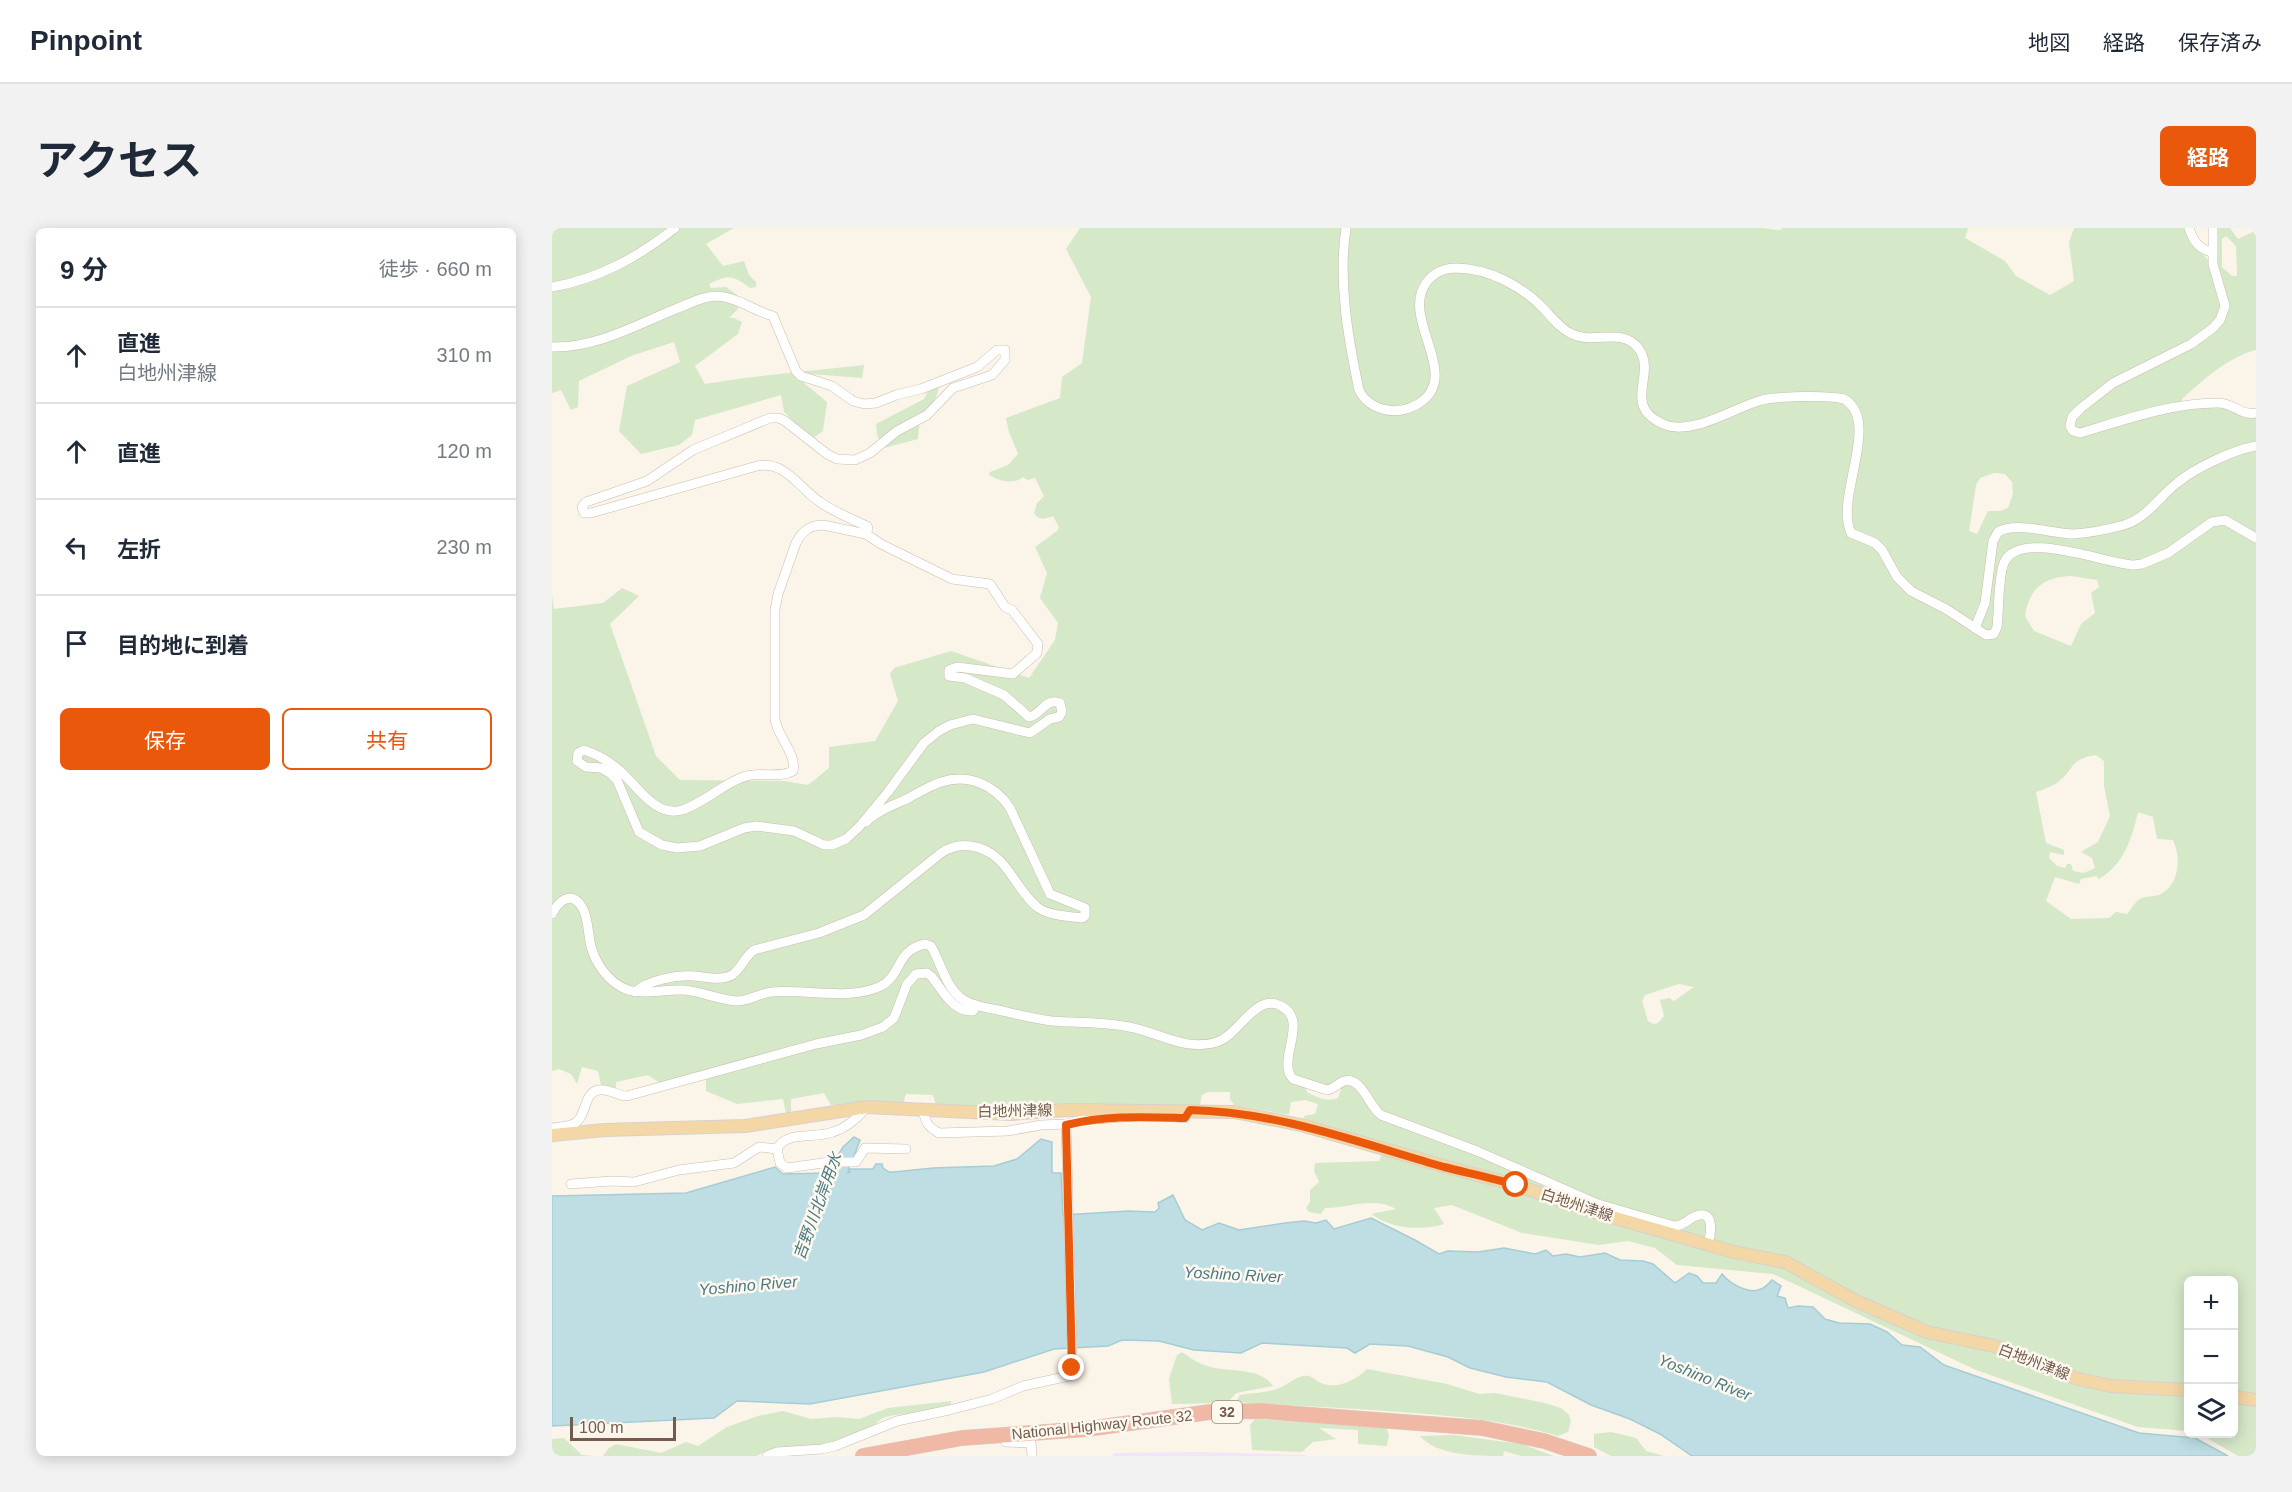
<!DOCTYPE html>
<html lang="ja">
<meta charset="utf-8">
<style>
body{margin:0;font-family:Arial,"Noto Sans JP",sans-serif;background:#f2f2f3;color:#1f2937}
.controls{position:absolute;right:18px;bottom:18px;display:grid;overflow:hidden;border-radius:9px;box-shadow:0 3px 15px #0003}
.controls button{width:54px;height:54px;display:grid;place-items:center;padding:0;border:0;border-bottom:2px solid #e0e1e3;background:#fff;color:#1f2937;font:30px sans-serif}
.scale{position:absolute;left:18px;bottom:15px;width:106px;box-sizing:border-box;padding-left:6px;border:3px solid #735c4e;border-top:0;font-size:16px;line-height:21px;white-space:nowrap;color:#735c4e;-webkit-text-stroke:4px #fef8ef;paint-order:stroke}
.stop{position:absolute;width:18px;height:18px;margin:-14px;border:4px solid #ea580c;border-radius:50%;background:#fff}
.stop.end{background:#ea580c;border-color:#fff;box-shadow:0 2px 6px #0008}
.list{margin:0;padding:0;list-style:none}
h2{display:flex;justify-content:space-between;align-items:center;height:78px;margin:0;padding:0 24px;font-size:26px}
h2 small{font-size:20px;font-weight:400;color:#747a83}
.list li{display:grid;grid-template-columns:39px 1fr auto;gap:18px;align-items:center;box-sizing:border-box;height:96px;padding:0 24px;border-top:2px solid #e0e1e3}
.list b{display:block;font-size:22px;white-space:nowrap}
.list p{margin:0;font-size:20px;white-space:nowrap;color:#747a83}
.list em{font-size:20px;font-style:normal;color:#747a83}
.actions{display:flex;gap:12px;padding:18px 24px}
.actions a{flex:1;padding:14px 0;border:2px solid #ea580c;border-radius:9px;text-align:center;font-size:21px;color:#ea580c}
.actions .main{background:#ea580c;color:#fff}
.icon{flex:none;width:33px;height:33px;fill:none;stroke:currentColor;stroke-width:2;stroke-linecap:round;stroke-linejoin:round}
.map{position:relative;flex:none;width:1704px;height:1228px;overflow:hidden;border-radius:9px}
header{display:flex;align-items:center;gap:36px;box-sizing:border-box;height:84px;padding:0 30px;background:#fff;border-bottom:2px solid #e0e1e3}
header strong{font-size:28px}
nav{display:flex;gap:33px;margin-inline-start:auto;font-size:21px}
.intro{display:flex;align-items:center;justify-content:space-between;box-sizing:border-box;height:144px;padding:0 36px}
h1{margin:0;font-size:42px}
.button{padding:15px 27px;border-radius:9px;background:#ea580c;color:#fff;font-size:21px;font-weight:700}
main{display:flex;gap:36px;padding:0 36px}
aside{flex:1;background:#fff;border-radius:9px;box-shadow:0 3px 15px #0003}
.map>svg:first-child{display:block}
</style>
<header>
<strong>Pinpoint</strong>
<nav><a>地図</a><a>経路</a><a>保存済み</a></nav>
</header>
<div class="intro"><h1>アクセス</h1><a class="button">経路</a></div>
<main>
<aside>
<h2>9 分<small>徒歩 · 660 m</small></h2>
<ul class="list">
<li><svg class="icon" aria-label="ahead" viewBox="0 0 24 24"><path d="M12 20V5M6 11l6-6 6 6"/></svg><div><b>直進</b><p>白地州津線</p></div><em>310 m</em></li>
<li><svg class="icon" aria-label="ahead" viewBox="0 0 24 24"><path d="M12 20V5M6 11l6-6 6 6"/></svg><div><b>直進</b></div><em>120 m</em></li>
<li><svg class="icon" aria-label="left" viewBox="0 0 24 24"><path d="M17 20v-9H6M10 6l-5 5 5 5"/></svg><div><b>左折</b></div><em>230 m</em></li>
<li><svg class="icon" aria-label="arrive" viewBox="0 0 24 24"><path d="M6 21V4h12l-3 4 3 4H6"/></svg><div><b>目的地に到着</b></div></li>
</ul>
<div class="actions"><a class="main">保存</a><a>共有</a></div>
</aside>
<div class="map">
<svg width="1704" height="1228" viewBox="0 0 1704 1228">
<rect width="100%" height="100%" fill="#fbf4e9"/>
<path fill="#f1e5f7" d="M645,1224L752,1227L755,1228H561L562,1225Z"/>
<g fill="#d5e8c8" fill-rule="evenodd">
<path d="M0,0H182L154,16L171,38L192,33L197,47L204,54V59L198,60C180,47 178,46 157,56L159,60L174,59L185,67L186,81L177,90H182L190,94L186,106L143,138L153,156C206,147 259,143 312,137L310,150L259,146L252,155L275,174L271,203L260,211L232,184L229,167L143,192L140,207L127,217L89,226L67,203L75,158L128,134L122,114L79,128L27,153L26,179L19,182L9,162L0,165Z"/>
<path d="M528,0H1210L1228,2L1231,0H1416L1413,10L1453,33L1464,48L1498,67L1522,53L1517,14L1522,0H1634L1639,13L1657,33L1664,31L1666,0H1678L1686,11L1701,4L1704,8V122C1676,129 1651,152 1630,171L1633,181L1670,178L1693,190L1704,189V1228H1686L1648,1206H1682V1052H1636V1203L1586,1199L1424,1142L1221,1046L1125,1037L1103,1020L1076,1013L1047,1017L970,1005L900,977L882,980L892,996C868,1003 840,1001 819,986L844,981C823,968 796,980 773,980L769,986L757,984L754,980L758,974V962L767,954L762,943L763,935L827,933L833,917L753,891L752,888L763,886L766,876L753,872L739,874L737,886H732L682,877L678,871V864H656L650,867L648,877H523L470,880L384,877L381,867L354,866L351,876L279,877L272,865L239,871V885H234L231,871L185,876L154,863V851L108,855L96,847L64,854V862L49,857L46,843L30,839L25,856L19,846L7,841L0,843V367L2,381L51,375L70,360L87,368L58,396L104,528L128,552L232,553L256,557L277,540V519L323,513L346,473L338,446L342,440L399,423L477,450L503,412L506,395L488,370L495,345L483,319L505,303L507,299L501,288C493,291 487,293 482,285L485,275L492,268L483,250L475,252L471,249C462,257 447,253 437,247L438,244L456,237L466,226L457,204L454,190L508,170L510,149L530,135L539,69L514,21ZM1674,8L1684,18L1685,48H1680L1670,39V11ZM1442,245L1453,246L1460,254L1461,266L1456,280L1448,283H1436L1425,306L1417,303L1424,257L1428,250ZM1519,348L1545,352L1547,359L1539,365L1543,385L1529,396L1519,418L1482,403L1473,388C1477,361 1491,349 1519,348ZM1544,527L1552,533V558L1558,588L1546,614L1529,624L1540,630L1543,640L1532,645L1521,643L1519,636H1515L1513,640L1505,638L1497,630L1498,624L1512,627V622L1494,615L1484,564C1492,561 1499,559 1506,554C1523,541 1517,531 1544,527ZM1586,584L1601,589L1605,611L1621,612C1630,631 1627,658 1607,667C1601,669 1593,668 1588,671C1583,674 1579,681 1575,686L1564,684L1557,690L1519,691L1494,673L1503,649L1527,656L1529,651L1544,648L1547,651C1571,637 1580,611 1586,584ZM1127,756L1142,759L1122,773L1117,770L1108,772L1112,788L1106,795L1101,796L1096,793L1090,773L1093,767ZM739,835C739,840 739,846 743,849C751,855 769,858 779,858C790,852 794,847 807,854V861C801,859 797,855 790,858L786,870C775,874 767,870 756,865L753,859L737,851L734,836Z"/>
<path d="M387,158C385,172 379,179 368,188L366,211L332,220L325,207L324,196L372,171L376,163Z"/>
<path d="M630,1124C638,1130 646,1135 655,1138C675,1145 708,1138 721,1158L684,1165L677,1173L671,1175L620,1176L617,1151L625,1127Z"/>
<path d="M815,1141L895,1156L927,1166L943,1165L993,1175L1009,1180L1017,1187L1019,1193L1016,1204L1006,1208C954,1192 902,1188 848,1184C793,1180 738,1177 684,1174L688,1167C699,1165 711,1165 721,1162C732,1160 741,1150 751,1148C761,1146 764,1154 772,1156C787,1161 805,1151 815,1141Z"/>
<path d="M399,1173V1176C382,1191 352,1182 331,1190C327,1192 324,1196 320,1198C305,1207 285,1214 268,1218C243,1224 229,1212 205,1228H51L57,1220L64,1216L109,1225L134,1214L146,1218L175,1199L206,1188L231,1183L259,1191L285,1189L307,1191L336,1180Z"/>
<path d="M703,1191L834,1199L837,1207L835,1218L806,1216V1202L767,1200L784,1211L761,1214L750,1224L700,1222L698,1197Z"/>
<path d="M1059,1204L1084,1210L1094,1223L1112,1228H1059L1042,1219V1206Z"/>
<path d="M902,1207L969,1216L1002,1228H969L952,1223L951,1228C925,1228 885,1228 868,1208Z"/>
<path d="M12,1210L30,1227L42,1228H0V1211Z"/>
</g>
<path fill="#bedee3" stroke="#a6cdd4" stroke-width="1.5" d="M302,909L308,912L301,931H298L296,945L298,944V941H321L324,936H330L331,940L337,944H342L381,940L442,938L465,931L489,911L500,914V945H509L511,987L576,983L603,984L607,980L606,975L621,967L633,992L650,1002L667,995L687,1002L733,995L752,993L764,995L774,992L782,1001L819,990L863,1012L887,1026L896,1023L926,1024L952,1020L983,1026L994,1022L1001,1028L1014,1026L1028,1029L1053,1025L1068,1032L1091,1033L1101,1036L1123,1055L1137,1045L1145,1048L1151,1055H1164L1170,1046C1177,1055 1197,1067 1209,1061C1213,1060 1217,1055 1220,1052L1229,1058L1225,1068L1233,1070L1236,1080L1246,1078L1261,1079L1273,1091L1287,1095L1318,1096L1335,1104L1350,1117L1368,1119L1392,1137L1587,1205L1643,1210L1676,1228H1140L1108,1206L1078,1191L1039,1177L995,1154L954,1149L918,1140L896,1129L856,1118L818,1116L803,1125L795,1120L710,1115L689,1125L642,1122L607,1113L570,1112L556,1118L502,1121L432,1144L258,1176L185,1173L162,1190L0,1198V968L134,965L223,939L231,946L275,945L291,919Z"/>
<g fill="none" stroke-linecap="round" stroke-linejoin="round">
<defs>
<g id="minor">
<path d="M794,0C786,53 796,110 807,162C812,173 823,180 835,182C845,184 857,181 866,176C912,148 848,92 874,55C882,44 892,40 905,40C937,41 968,57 990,79C999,88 1008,101 1020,106C1042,117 1070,98 1087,121C1105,147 1069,177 1111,196C1139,209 1183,179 1210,172C1227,168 1275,167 1292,171C1330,193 1282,270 1299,305L1323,315L1330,322L1345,349L1359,363L1394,381L1434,407L1442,406L1445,399C1447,383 1446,349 1452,335C1466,300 1554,336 1582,337L1590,336L1616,325L1660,294L1673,292L1704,310"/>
<path d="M1637,0C1641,12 1646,21 1660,24"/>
<path d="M1661,0V36L1673,78L1668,92L1661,100L1639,116L1561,155L1529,180L1520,189L1518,198L1521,203L1528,205C1572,192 1619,175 1665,175C1681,174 1688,188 1704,185"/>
<path d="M0,59C47,51 86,29 123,0"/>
<path d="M0,119C45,120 86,96 126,80C139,75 151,68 165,68C185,69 202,83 221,88L244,143L249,148L280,158L301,173L312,176L324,175L344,167L369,161L425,139L445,122H453V132L440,147L401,160L375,187L345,203L318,225L303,232L285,231L275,226L233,193L227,190H218L141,222L95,253L34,274L30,279L32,285H39L205,238C233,232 247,260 268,274C282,284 299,291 315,298L316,300L314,306"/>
<path d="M271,297L314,306L329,316L400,351L438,356L453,379L460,382L486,416L485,425L461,446L405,439L397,442V448L413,450L452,467L477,489C489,487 494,469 508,475L510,484L507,489L498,491L478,505L421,491L398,497L387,503L372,515L336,564L307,599L294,611L280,617H272L242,603L204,598L192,600L148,618L125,620L110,617L87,604L65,552L59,546L49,540L34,539L25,533L26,525L32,522C44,526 57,533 67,542C85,557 103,590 130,582C150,576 171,556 191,549C207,543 226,551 241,543C245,526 225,508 223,491V382L226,366L244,315C250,303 258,297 271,297Z"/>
<path d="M1423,400L1433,375L1441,313L1446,304C1465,293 1500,306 1522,306C1538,305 1557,301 1572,297C1595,290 1607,269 1625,255C1643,240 1681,222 1704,218"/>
<path d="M0,686C6,674 19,661 30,679C36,689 36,703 38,714C42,734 56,755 76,762C94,767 113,761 131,762C149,763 166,772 185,773C197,773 208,765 220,764C253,761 298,773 329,758C350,747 344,722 373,716L379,718C389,735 394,761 412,772C421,778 435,780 446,782C464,786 482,791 500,793C525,795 552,794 577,799C606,804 634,824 665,814C687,807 703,766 727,777C760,791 723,832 741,851L775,862C782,861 786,855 792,853C810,848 817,879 829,887L925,923L1046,976L1122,998C1133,998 1135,991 1144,988C1163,981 1159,1006 1156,1016"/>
<path d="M83,764C96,752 124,747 142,748C154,749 169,753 180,747C189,741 193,728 202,722L267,705L312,687L389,625C398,619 407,616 419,618C455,623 461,659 485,679C497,688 516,688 530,690L533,688V680L498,666L458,580C443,557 416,545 389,554C377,558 366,565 355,571C341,577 325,583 314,594"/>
<path d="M315,879C307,889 294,900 281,904C264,911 234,902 225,921L228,935L235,940L278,934H304L313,920L354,921"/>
<path d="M371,881C373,894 376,899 387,905L456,903L489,897L514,896"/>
<path d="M609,888L633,890L638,882"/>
<path d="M0,900C6,899 14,899 19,897C36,892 30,864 47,862C57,860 65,868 75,868L264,816L309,807L331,799L342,790L355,756L364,746L375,745L379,748C391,762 400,784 421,783L424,777"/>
<path d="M19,956L59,953L82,954L127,942L182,935L207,919L225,921"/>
<path d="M452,1207L454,1214L479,1215L480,1228"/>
<path d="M215,1228L225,1224L270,1221L283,1218L345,1193L397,1182L440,1171L471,1158L517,1148L520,1140V1123L514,896L531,892L586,888"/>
</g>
<g id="major">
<path d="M0,907L53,902L193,898L315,879L458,886L515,882L682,884L749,897L895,939L964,957L1039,983L1182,1024L1233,1034L1304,1073L1375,1104L1442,1118L1526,1151L1559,1158L1636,1162"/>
<path d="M1682,1169L1704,1172"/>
</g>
<path id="highway" d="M311,1228L410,1210L535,1201L658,1184L709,1183L930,1200L992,1213L1037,1228"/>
</defs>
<use href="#minor" stroke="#ccbcaf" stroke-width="10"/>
<use href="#major" stroke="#d8d1cd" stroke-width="14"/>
<use href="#highway" stroke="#d8d1cd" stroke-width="16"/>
<use href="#minor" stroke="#fff" stroke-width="9"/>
<use href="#major" stroke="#f4d7a7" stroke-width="12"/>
<use href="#highway" stroke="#f0b9a5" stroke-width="15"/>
</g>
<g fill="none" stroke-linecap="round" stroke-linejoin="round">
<path stroke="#ea580c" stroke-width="8" d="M520,1140L514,897C555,887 592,889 633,890L638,882C727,884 808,915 892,939C916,945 940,950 964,957"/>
</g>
<g text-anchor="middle" stroke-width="5" stroke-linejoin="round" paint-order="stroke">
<rect fill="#fef8ef" stroke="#9d8b7e" stroke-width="1.5" x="660" y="1173" width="30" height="22" rx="4.5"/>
<g font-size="14" font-weight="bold" fill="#735c4e">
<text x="675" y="1189">32</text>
</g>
<g font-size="15" fill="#735c4e" stroke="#fef8ef">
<text transform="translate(463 883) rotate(-1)" y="5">白地州津線</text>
<text transform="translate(1025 977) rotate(18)" y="5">白地州津線</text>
<text transform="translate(1482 1134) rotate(21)" y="5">白地州津線</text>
<text transform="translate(550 1197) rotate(-6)" y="5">National Highway Route 32</text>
</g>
<g font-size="16" font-style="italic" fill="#4a7a85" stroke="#fef8ef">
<text transform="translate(265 978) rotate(-70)" y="6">吉野川北岸用水</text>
<text transform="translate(681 1046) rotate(3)" y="6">Yoshino River</text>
<text transform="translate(196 1057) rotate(-5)" y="6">Yoshino River</text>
<text transform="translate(1153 1149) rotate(22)" y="6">Yoshino River</text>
</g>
</g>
</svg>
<div class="controls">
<button>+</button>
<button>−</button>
<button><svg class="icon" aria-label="layers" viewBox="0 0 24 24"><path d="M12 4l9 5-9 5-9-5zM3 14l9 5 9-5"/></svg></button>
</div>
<div class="scale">100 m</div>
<div class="stop" style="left:964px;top:957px"></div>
<div class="stop end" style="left:520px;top:1140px"></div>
</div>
</main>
